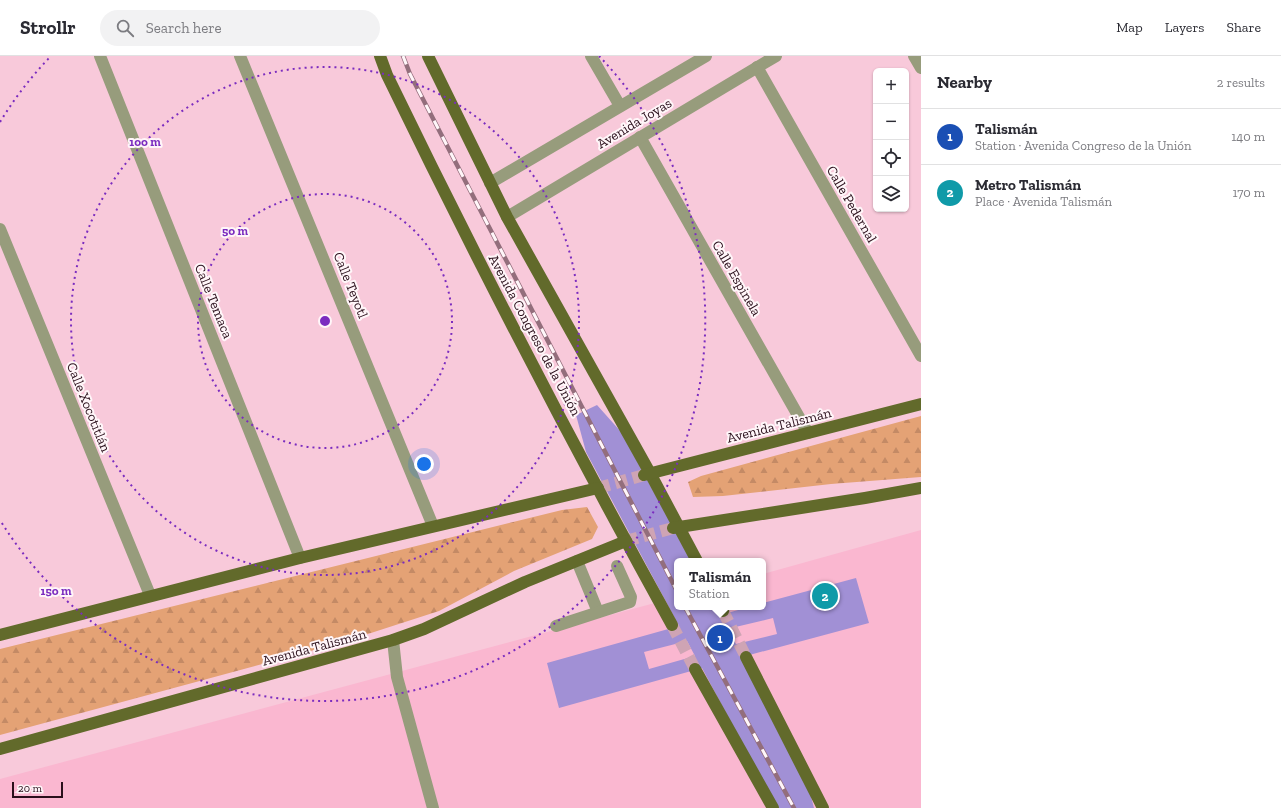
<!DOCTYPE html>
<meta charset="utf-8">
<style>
body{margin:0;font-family:"Zilla Slab",serif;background:#f2f2f3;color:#2b2b33}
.controls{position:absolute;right:12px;top:12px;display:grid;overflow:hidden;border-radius:6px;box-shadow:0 1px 3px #0004}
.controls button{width:36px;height:36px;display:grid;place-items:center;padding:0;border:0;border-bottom:1px solid #e1e1e2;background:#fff;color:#2b2b33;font:20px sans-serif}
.scale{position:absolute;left:12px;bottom:10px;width:51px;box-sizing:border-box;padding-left:4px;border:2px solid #2a0f1b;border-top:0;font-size:11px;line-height:14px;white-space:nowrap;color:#2a0f1b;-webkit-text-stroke:3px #fff6f9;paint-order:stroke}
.you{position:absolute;left:424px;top:408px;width:14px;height:14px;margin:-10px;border:3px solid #fff;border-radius:50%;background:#1a73e8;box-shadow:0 0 0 6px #1a73e833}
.badge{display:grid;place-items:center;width:26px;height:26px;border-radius:50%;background:#206455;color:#fff;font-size:13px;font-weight:700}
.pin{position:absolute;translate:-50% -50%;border:2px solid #fff;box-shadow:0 1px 4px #0006}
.popup{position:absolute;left:674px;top:502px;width:92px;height:52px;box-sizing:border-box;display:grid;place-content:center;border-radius:6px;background:#fff;filter:drop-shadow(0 1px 3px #0005);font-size:13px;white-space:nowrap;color:#7c7c81}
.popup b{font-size:15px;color:#2b2b33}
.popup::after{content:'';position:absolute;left:50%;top:100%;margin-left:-8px;border:8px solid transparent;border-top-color:#fff}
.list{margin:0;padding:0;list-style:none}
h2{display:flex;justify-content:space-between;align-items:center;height:52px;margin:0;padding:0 16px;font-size:17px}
h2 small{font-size:13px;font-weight:400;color:#7c7c81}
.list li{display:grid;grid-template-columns:26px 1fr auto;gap:12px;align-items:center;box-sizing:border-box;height:56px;padding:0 16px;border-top:1px solid #e1e1e2}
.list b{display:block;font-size:15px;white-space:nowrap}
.list p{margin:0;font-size:13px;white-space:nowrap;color:#7c7c81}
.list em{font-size:13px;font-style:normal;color:#7c7c81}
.icon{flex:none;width:22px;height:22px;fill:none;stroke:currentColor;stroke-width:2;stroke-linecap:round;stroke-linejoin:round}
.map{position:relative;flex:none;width:921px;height:752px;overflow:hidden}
header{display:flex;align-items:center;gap:24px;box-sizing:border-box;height:56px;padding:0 20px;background:#fff;border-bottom:1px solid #e1e1e2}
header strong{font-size:19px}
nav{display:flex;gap:22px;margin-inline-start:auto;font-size:14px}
.search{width:280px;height:36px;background:#f2f2f3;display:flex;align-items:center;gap:10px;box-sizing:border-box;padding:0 14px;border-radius:22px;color:#7c7c81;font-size:15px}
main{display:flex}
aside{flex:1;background:#fff}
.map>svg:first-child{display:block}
</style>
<header>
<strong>Strollr</strong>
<div class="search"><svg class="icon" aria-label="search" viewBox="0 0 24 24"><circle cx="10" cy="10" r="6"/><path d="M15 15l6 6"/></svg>Search here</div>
<nav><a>Map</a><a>Layers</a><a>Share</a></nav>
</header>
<main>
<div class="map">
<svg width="921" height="752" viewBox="0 0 921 752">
<defs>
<pattern id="forest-firs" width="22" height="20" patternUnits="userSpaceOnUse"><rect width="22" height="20" fill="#e4a275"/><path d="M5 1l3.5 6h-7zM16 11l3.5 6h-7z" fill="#c48a65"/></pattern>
</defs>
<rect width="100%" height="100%" fill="#f8c9da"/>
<path fill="#fab7d0" d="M921,474V752H0V723L677,541V551H763V518Z"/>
<g fill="url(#forest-firs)">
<path d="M921,360V421L831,428L723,440L693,441L688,426L701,420Z"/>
<path d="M587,451L598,471L592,483L514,515L439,555L340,587L0,679V593L562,454Z"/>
</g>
<path fill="#a190d5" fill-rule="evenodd" d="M597,349L622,377L691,505H677V551H716L720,559L749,551H763V547L856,522L869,567L742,601L806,721L814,752H779L770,740L702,612L559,652L547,607L679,570L586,396L576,359ZM773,562L777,578L736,588L727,573ZM687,585L695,600L649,613L644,596Z"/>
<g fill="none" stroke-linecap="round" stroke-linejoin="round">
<g stroke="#cfa4b4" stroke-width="12" stroke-dasharray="12 6" stroke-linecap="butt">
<path d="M598,432L644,419"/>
<path d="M626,485L673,472"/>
<path d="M723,555L746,601"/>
<path d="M672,569L695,613"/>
</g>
<g stroke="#979c7c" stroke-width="12">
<path d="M100,0L300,502"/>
<path d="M240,0L433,470"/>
<path d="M591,0L620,50"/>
<path d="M914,0L921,12"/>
<path d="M757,11L921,300"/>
<path d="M640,81L808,377"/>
<path d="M490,127L706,0"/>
<path d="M507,161L776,0"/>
<path d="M0,173L150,539"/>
<path d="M577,505L598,556"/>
<path d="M556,570L630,546L631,541L617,510"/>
<path d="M393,584L397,621L433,752"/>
</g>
<g stroke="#626a2b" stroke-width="12">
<path d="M380,0L387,19C477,205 572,388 672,569"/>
<path d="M428,0L507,161L650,417L697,505"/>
<path d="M644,419L921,348"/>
<path d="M673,472L865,442L921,432"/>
<path d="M721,551L723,555"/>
<path d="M0,579L300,502L598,432"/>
<path d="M746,601L823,752"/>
<path d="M695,613L773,752"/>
<path d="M0,693L393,584L424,573L525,526L626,485"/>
</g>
<defs>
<g id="rail">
<path d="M403,0L410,18L677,535"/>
<path d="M685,551L794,752"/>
</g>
</defs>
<use href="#rail" stroke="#936e7c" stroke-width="4.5"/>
<use href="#rail" stroke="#fff6f9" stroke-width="3" stroke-dasharray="9" stroke-linecap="butt"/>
</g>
<g fill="none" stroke="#7b2cbf" stroke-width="2" stroke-dasharray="2 4">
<circle cx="325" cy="265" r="127"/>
<circle cx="325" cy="265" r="254"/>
<path d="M0 66A381 381 0 0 1 51 0M599 0A381 381 0 1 1 0 464"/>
</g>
<g text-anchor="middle" stroke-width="4" stroke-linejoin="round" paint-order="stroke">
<g font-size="14" fill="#2a0f1b" stroke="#fff6f9">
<text transform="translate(634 67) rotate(-31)" y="5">Avenida Joyas</text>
<text transform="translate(852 148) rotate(60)" y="5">Calle Pedernal</text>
<text transform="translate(737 222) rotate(60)" y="5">Calle Espinela</text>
<text transform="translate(351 229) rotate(68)" y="5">Calle Teyotl</text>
<text transform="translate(214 245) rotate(68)" y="5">Calle Temaca</text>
<text transform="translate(535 279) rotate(62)" y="5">Avenida Congreso de la Unión</text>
<text transform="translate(89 351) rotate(68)" y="5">Calle Xocotitlán</text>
<text transform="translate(779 369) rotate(-14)" y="5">Avenida Talismán</text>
<text transform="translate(314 591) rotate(-15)" y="5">Avenida Talismán</text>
</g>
</g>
<circle cx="325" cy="265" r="6" fill="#7b2cbf" stroke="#fff6f9" stroke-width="2"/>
<g font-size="12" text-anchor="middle" font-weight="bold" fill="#7b2cbf" stroke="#fff6f9" stroke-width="4" stroke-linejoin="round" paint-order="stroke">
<text x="145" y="90">100 m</text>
<text x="235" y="179">50 m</text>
<text x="56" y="539">150 m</text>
</g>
</svg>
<div class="controls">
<button>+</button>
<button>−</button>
<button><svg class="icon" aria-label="locate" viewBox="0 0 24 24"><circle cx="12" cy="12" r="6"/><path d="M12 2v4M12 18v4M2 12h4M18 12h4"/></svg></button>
<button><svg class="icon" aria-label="layers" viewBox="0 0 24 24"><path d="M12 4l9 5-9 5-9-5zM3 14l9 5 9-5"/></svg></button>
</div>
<div class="scale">20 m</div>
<div class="you"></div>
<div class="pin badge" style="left:720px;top:582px;background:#1a4fb4">1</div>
<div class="popup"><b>Talismán</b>Station</div>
<div class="pin badge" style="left:825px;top:540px;background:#0f9aa8">2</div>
</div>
<aside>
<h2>Nearby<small>2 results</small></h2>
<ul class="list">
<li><span class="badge" style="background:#1a4fb4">1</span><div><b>Talismán</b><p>Station · Avenida Congreso de la Unión</p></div><em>140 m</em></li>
<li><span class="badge" style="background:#0f9aa8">2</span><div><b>Metro Talismán</b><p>Place · Avenida Talismán</p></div><em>170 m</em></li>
</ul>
</aside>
</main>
